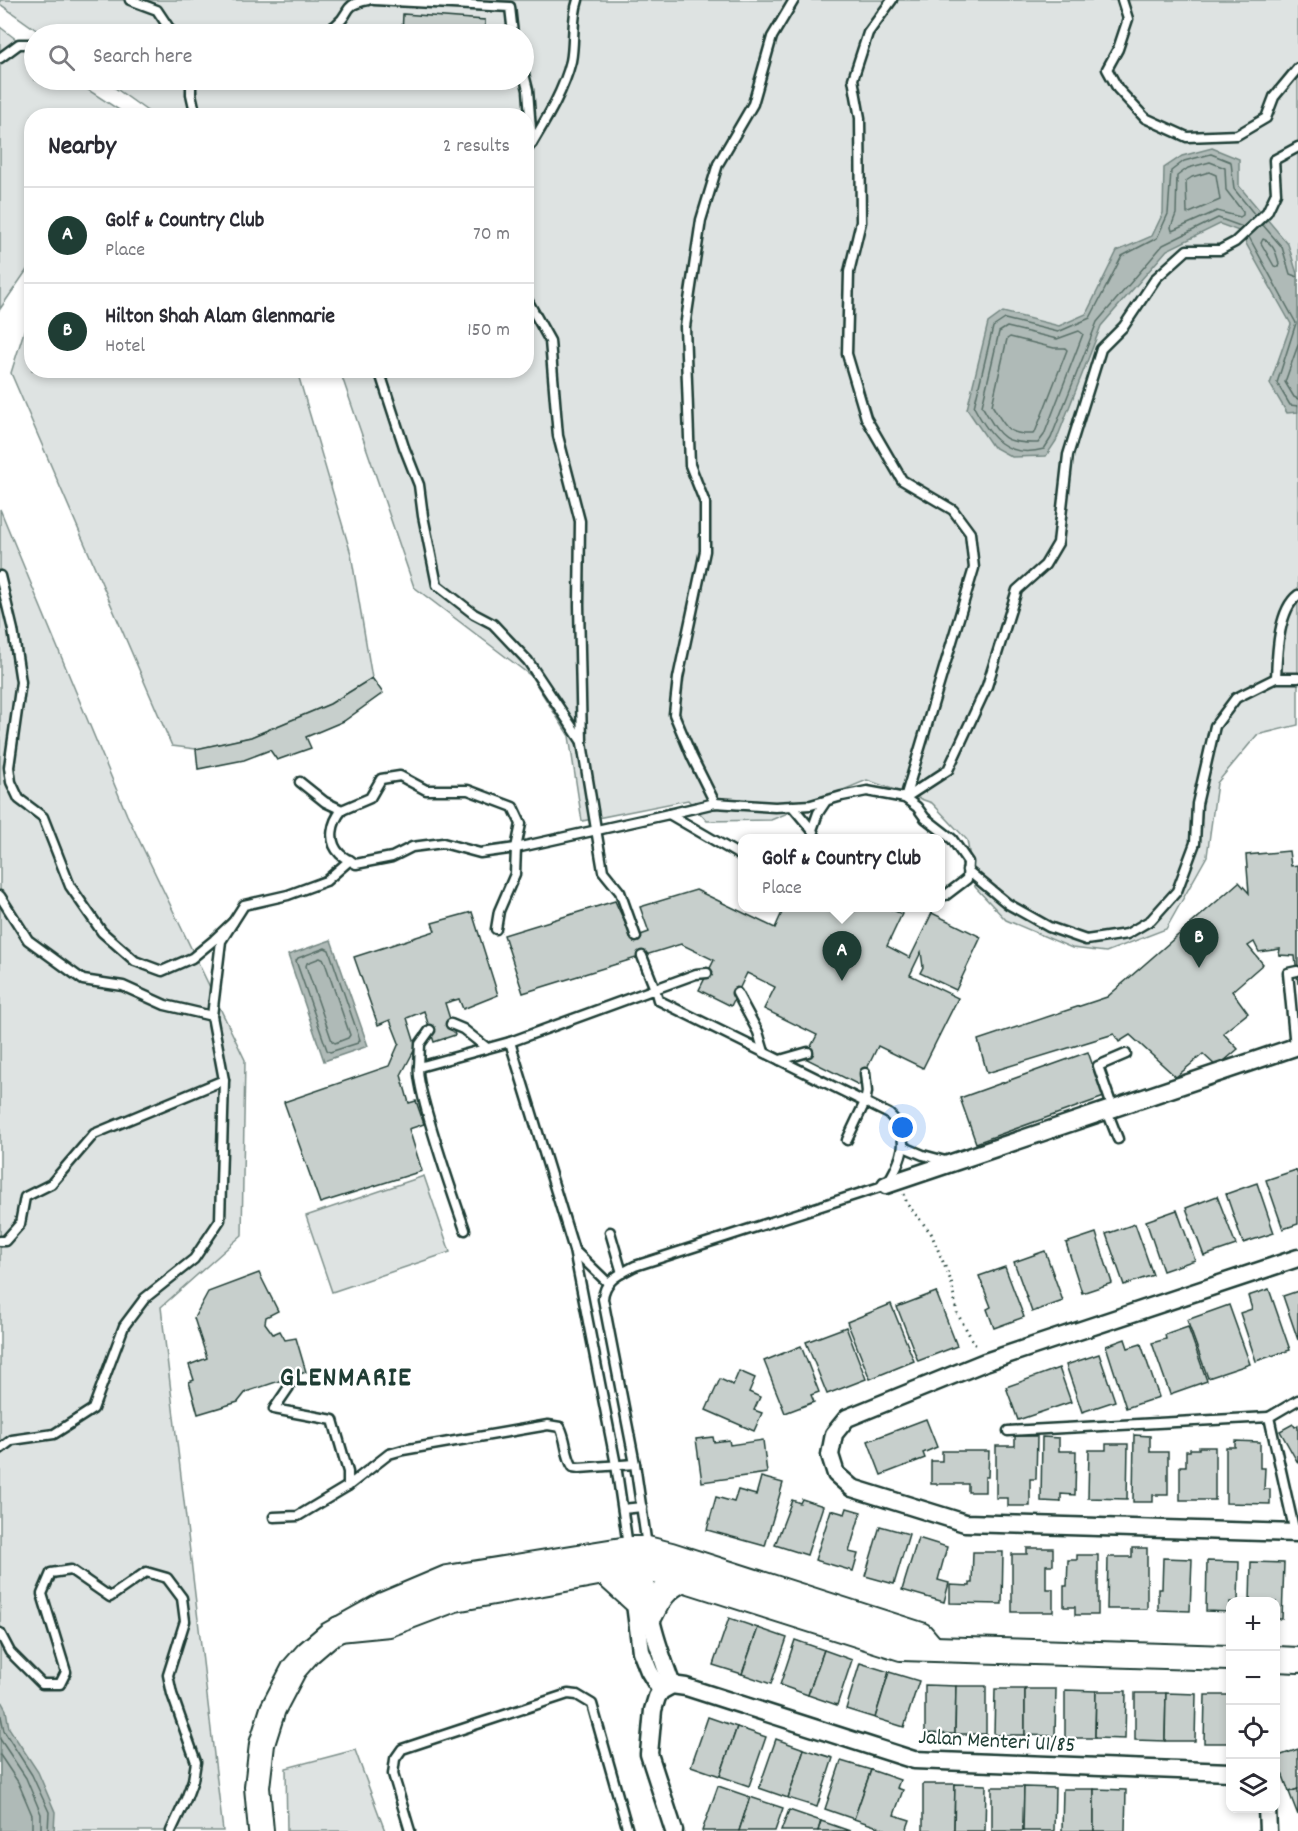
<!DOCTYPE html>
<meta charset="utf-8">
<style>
body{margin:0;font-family:Dekko,sans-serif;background:#f7f7f7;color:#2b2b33}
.controls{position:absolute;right:18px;bottom:18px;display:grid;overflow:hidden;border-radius:12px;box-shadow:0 3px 9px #0003}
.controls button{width:54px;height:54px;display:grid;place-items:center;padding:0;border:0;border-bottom:2px solid #e1e1e2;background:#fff;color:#2b2b33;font:30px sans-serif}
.you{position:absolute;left:903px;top:1128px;width:21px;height:21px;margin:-15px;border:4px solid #fff;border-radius:50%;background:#1a73e8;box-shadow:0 0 0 9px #1a73e833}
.badge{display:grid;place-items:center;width:39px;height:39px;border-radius:50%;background:#1f3d34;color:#fff;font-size:20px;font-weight:700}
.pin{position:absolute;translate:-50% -50px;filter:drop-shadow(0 2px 3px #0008)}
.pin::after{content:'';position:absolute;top:32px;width:21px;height:18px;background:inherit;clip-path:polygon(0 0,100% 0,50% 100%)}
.popup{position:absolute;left:738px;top:834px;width:207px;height:78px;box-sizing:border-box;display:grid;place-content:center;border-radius:12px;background:#fff;filter:drop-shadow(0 2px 4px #0005);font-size:20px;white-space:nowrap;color:#7c7c81}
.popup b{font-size:22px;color:#2b2b33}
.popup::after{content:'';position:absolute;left:50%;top:100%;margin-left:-12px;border:12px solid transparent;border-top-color:#fff}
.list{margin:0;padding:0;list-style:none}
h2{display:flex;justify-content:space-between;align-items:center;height:78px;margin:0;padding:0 24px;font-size:26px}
h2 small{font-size:20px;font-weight:400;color:#7c7c81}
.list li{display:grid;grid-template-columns:39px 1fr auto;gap:18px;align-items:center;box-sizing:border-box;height:96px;padding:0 24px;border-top:2px solid #e1e1e2}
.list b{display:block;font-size:22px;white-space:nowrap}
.list p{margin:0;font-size:20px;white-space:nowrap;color:#7c7c81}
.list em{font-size:20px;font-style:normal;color:#7c7c81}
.icon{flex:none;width:33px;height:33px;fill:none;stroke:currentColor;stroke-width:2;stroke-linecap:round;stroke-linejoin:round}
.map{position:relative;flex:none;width:1298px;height:1831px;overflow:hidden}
.search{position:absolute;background:#fff;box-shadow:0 3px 9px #0003;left:24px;top:24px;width:510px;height:66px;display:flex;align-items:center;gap:15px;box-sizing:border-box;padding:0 21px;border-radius:33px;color:#7c7c81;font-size:22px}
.panel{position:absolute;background:#fff;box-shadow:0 3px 9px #0003;left:24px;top:108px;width:510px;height:270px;border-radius:24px}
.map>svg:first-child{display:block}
</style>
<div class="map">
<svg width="1298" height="1831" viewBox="0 0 1298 1831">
<rect width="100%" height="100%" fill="#fff"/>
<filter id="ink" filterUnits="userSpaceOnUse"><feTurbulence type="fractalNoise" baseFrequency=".0167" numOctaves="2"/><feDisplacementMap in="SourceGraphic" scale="12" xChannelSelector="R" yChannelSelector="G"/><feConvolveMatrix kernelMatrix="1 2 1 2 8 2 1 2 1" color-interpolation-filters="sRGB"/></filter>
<g filter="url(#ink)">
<g fill="#dee3e2" stroke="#7e908b" stroke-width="1.5">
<path d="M0,0H1298V725L1257,735L1217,783L1207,856L1166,929L1106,952L1072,948L1006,920L975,887L967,840L932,803L867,780L771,820L707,821L688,800L582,821L569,736L531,676L414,587L340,371L526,370V116L153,115L104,80H524V34H42L0,4Z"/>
<path d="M0,27L34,53V80H73L127,115L32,116L31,264L0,309Z"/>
<path d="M31,309L32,370L297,371L351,554L372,678L330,704L251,737L196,749L172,746L11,373Z"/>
<path d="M0,509L127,815L245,1060L242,1235L161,1307L223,1831H0Z"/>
<path d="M424,1176L450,1252L332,1292L306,1216Z"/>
<path d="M355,1750L385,1831H287L286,1768Z"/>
</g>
<g fill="#afbab7" stroke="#758883" stroke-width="1.5">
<path d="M1212,148L1239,159V186L1288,244L1298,277V412L1287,413L1270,384L1291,324L1239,231L1220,224L1167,250L1101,326L1056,441L1046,456L1012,457L992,446L967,409L988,323L1003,312L1059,326L1086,314L1117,251L1152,236L1163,213L1164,168L1182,156Z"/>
<path d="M331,940L368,1046L324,1061L288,955Z"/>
<path d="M0,1699L6,1710L9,1728L38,1772L55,1812L54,1831H0Z"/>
</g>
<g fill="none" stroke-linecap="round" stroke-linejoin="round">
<g stroke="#596f68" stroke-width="1.5">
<path d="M1210,162L1225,168L1226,190L1243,212V215L1240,217L1217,211L1172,231L1171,227L1176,214L1177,176L1188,168Z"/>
<path d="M1209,172L1216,175L1220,200L1187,214L1186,181L1192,177Z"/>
<path d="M1262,224L1282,247L1290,274L1298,277"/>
<path d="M1243,227L1218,218L1163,245L1097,322L1051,438L1044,449C1006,459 990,437 974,407L993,327L1005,319L1058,332L1090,318L1122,256L1157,238L1168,214L1171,171L1184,161L1211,154L1231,162L1234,189L1255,215"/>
<path d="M1249,237L1296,323L1277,383L1290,405L1298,406"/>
<path d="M1263,239C1273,243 1277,254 1279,264L1278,267L1274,266L1261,243Z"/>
<path d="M1007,327L1057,339L1079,331L1083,334L1044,435L1038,443C1001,444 1000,436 982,406L999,332Z"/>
<path d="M1010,337L1054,348H1065L1067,350L1036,430L1033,434C1006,435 1005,426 992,405L1007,339Z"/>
<path d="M1298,345L1285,382L1294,397L1298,399"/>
<path d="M325,948L329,950L360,1040L358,1043L330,1052L327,1050L296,961L298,958Z"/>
<path d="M320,958L324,960L350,1035L348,1038L335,1043L332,1041L306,966L307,963Z"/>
<path d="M0,1711L4,1731L32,1775L49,1812L48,1831"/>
<path d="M0,1739L26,1778L41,1814V1831"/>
<path d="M0,1755L18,1782L32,1815V1831"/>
</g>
</g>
<g fill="#c7cfcc" stroke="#1f3d34" stroke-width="1.5">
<path d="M403,14L485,20V29L504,31V34H402Z"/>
<path d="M372,678L383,693L344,721L306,737L311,748L277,760L270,750L244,760L198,769L196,749L251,737L330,704Z"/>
<path d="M1289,851L1291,866L1298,865V984L1295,956L1279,955L1280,949L1259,952L1254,942L1248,946L1263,964L1232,991L1248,1013L1223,1033L1238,1049L1217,1067L1203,1054L1176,1077L1130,1035L1119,1042L1114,1034L987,1073L978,1040L1107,997L1239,882L1249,893L1246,855Z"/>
<path d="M696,890L775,928L784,908H888L902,914L887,946L910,958L932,913L981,937L956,990L920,973L923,967L921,952L910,975L958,998L923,1068L878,1046L859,1085L805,1058L817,1035L764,1009L775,987L747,973L731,1006L699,990L714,960L681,944L523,993L504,935L615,901L632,938L649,932L640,907Z"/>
<path d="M472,912L498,995L463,1009L459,999L445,1003L455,1035L434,1042L424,1011L407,1018L416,1047L401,1075L409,1103L416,1101L424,1124L409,1129L422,1171L320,1203L284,1102L389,1066L399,1043L390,1020L378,1025L354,957L435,931L432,923Z"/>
<path d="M1088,1052L1104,1097L976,1143L960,1098Z"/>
<path d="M1296,1170L1298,1175V1224L1283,1229L1266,1180Z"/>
<path d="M1257,1183L1274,1233L1243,1243L1226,1194Z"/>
<path d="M1217,1196L1236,1245L1204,1256L1186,1208Z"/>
<path d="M1177,1210L1195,1260L1163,1271L1146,1221Z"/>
<path d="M1135,1224L1153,1275L1124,1285L1106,1234Z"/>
<path d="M1096,1233L1112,1283L1082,1293L1066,1243Z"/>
<path d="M1045,1251L1063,1301L1032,1312L1014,1262Z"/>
<path d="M1005,1267L1024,1317L994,1328L987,1309L991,1307L979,1276Z"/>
<path d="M259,1273L278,1311L266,1317L265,1323L273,1334L280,1331L285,1340L296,1338L306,1372L246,1392L238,1402L198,1414L189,1382L194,1380L189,1365L207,1358L194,1318L208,1292Z"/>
<path d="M1269,1289L1290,1350L1256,1361L1240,1313L1252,1309L1248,1296Z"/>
<path d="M1298,1291V1340L1283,1296Z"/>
<path d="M936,1292L957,1346L918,1361L897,1307Z"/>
<path d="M891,1304L914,1361L870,1379L847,1322Z"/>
<path d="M1229,1305L1250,1364L1208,1378L1187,1320Z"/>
<path d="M846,1327L866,1379L827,1394L806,1342Z"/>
<path d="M1188,1327L1207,1381L1170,1394L1152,1343L1166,1339L1165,1335Z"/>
<path d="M1125,1339L1128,1348L1141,1344L1159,1397L1126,1408L1106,1346Z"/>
<path d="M801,1346L819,1392L811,1395L814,1402L785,1413L764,1361Z"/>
<path d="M1099,1354L1115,1401L1082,1412L1066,1365Z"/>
<path d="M1059,1368L1071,1402L1018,1420L1006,1387Z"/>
<path d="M739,1371L755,1378L749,1392L760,1397L754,1410L762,1413L754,1431L706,1410L720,1379L733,1385Z"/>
<path d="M926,1419L937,1447L923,1453L925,1458L881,1475L868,1441Z"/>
<path d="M1293,1424L1295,1427L1298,1425V1463L1280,1431Z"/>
<path d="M1134,1435L1150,1436V1452H1168V1495H1153V1502H1133Z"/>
<path d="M1015,1436H1037L1036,1479H1030V1506H1008V1498H996V1446H1015Z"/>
<path d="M713,1437L714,1442L729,1440L730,1445L763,1440L767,1473L702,1482L696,1439Z"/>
<path d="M1042,1437L1059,1438V1451H1076L1075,1495L1061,1494V1502L1041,1501Z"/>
<path d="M1235,1441L1260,1442V1468H1265L1264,1489H1270V1504L1226,1503V1447H1235Z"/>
<path d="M1106,1444H1128L1127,1499L1088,1498L1089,1450H1106Z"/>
<path d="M1199,1447H1215V1500H1180V1466H1186V1451H1190V1449H1199Z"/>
<path d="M942,1451H989L988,1477H985V1492H968V1484H931V1461H942Z"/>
<path d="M761,1477L783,1483L765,1546L707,1530L716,1497L734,1502L738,1490L756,1495Z"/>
<path d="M802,1499L823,1506L807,1555L775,1545L792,1500L800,1503Z"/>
<path d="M847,1508L861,1512L849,1552L858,1554L853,1571L815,1560L831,1510L845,1514Z"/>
<path d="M880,1526L909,1534L894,1584L865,1576Z"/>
<path d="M918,1538L947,1547L938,1580L949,1583L944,1602L902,1590Z"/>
<path d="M1027,1548H1053V1565H1046V1589H1053V1612H1012V1554H1027Z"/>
<path d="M1132,1548H1147V1609H1107L1108,1557H1132Z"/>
<path d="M973,1552H1003L1002,1604L950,1603V1585L970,1586V1583H972Z"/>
<path d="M1077,1555H1098V1615H1075V1607H1064V1586H1067L1068,1560H1077Z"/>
<path d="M1163,1558L1192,1559L1190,1611L1158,1610V1589H1162Z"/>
<path d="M1207,1561L1239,1562L1238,1602H1230V1612L1206,1611Z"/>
<path d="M1251,1562L1284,1563L1282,1619H1276V1602H1250Z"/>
<path d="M729,1618L758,1628L742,1674L713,1665Z"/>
<path d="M758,1628L787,1638L771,1684L742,1674Z"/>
<path d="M795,1640L824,1650L808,1695L780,1685Z"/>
<path d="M824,1650L852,1660L837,1705L808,1695Z"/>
<path d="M860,1663L889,1672L875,1718L846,1709Z"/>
<path d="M889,1672L919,1681L904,1727L875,1718Z"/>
<path d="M925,1685L956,1686L955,1734L925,1733Z"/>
<path d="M956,1686H986V1734H955Z"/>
<path d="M995,1689H1025V1735H994Z"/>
<path d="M1025,1689H1056L1055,1736L1025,1735Z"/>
<path d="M1065,1690L1096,1691L1095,1738H1065Z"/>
<path d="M1096,1691H1126L1125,1739L1095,1738Z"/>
<path d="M1135,1693H1166L1165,1741L1135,1740Z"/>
<path d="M1166,1693L1196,1694L1195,1741H1165Z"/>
<path d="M1205,1695H1230V1743H1204Z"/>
<path d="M708,1717L737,1727L720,1776L691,1766Z"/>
<path d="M737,1727L766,1737L749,1786L720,1776Z"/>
<path d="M776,1739L804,1749L788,1798L759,1788Z"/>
<path d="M804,1749L833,1758L817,1807L788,1798Z"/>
<path d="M1298,1749V1789L1289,1792L1276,1757Z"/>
<path d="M841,1761L871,1770L854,1819L825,1809Z"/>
<path d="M871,1770L900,1780L897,1788L903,1790L894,1815L910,1820L906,1831H890L854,1819Z"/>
<path d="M923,1784H955L954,1831H923Z"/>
<path d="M955,1784L986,1785L985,1831H954Z"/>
<path d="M718,1786L750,1797L739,1831H702Z"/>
<path d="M992,1787H1024L1023,1831H992Z"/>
<path d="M1024,1787L1055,1788L1054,1831H1023Z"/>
<path d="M1063,1789H1094V1831H1062Z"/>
<path d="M1094,1789L1126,1790L1125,1831H1094Z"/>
<path d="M1298,1789V1815L1289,1792Z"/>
<path d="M750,1797L783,1808L775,1831H739Z"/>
<path d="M789,1810L821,1821L818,1831H781Z"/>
<path d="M821,1821L850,1831H818Z"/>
</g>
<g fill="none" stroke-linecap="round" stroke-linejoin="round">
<defs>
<g id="lane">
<path d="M130,0L157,10L173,34"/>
<path d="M374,0L510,7L513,34"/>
<path d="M892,0L868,33L853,79L860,118L861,222L849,272L847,354L866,418L902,480L953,510L970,533L974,568L905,798"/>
<path d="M1122,0L1128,19L1118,49L1107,69L1118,89L1145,118L1187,137L1237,135L1266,118L1274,97L1298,68"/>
<path d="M295,34C309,33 325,34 336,25C352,13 341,5 368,0"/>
<path d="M0,58L19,44H34"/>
<path d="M524,74L528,90L532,143L526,150"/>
<path d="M191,80V94L196,116"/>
<path d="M532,143C547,118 564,90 571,61C575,41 571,20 578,0"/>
<path d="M526,298L550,341L558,436L580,521L579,605L582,743L596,829L603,871L620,892L636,937"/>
<path d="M379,370L404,447L419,485L423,516L437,585L474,614L493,624L528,661L582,742"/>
<path d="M0,576L13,630L21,682L9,767L11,782L19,799L43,817L70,886L102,932L135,961L162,971L192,958L214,940L233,922"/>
<path d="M1276,678C1277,654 1278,610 1298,595"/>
<path d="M300,782L325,802L342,810L370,798L381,779L400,776L426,790H468L513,807L521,824L516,848L515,874L499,911L496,929"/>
<path d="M905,798L948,770L987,686L1017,590L1045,565L1058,543L1068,455L1101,349L1124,326L1156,278L1187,250H1220L1235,242L1267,212L1276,193L1274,160L1298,147"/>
<path d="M715,803L692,757L674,714L678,678L705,551V503L690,465L685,327L701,220L718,164L753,104L772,37L794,0"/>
<path d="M792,806L812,830"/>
<path d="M342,810C332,822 327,841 340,854C344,858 351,861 356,864L392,857L412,847L443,843L480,853L516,848L669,814L743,857"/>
<path d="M669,814L715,803L775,807L811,805L842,796L867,791L905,798L917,807L925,818L952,839L968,862L967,879L946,895L941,896"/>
<path d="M816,838L812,830L818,813L826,801"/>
<path d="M967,870L1008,904L1049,927L1086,940L1127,934L1151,920L1177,891L1195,843L1197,804L1215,726L1236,698L1276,678H1298"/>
<path d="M0,896L28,940L83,980L123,986L165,1005L212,1016"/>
<path d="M642,956L655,989L696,974L707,973"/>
<path d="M737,993L758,1032L764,1052"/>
<path d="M451,1024L463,1029L487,1048"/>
<path d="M510,1042L574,1250L616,1465L628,1546"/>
<path d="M1295,1047L1288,973L1297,971"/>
<path d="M780,1060L808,1052"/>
<path d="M419,1067L420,1044L430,1030"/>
<path d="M224,1080L212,1016L221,941L244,905L288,895L326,881L350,860"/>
<path d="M1113,1109L1098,1066L1126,1054"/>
<path d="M1107,1111L1118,1139"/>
<path d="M847,1140L865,1102L867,1092L865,1073"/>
<path d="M904,1147L923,1155L949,1162"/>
<path d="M465,1230C457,1207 413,1081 419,1067L510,1042L655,989L658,1000L889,1114C913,1136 902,1161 886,1185L635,1266C620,1274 604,1280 603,1299L635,1464L647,1546"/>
<path d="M610,1232L622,1273"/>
<path d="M0,1241H5L20,1224L25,1197L51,1184L94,1134L224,1080L220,1220L194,1259L145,1298L124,1326L93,1409L54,1434L12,1440L0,1449"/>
<path d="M574,1250L608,1283"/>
<path d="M289,1387L274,1409L333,1420L348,1472V1486"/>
<path d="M1269,1417L1298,1400"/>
<path d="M1008,1431L1269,1417L1295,1533"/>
<path d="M623,1509L642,1507"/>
<path d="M274,1517L298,1516L348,1486L389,1454L403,1450L548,1425L560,1427C567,1440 565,1455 573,1467L579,1468L635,1464"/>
<path d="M0,1633L10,1652L42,1684H60L66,1672L42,1594L51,1573L71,1570L110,1597L146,1572L167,1578L182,1598L185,1621L168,1675L172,1694L196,1762L193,1780L186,1799L171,1831"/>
<path d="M410,1831L393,1774L395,1759L402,1749L568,1694L577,1695L592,1704L628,1831"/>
</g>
<g id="street">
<path d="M886,1185L1298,1046"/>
<path d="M1298,1258L985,1362L847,1418L834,1434L830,1455L836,1474L852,1488L965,1523L1298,1533"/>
<path d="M629,1557L641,1651L649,1671L661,1691"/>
<path d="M646,1559C642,1602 657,1645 672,1685"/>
<path d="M1267,1808L1268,1831"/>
<path d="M674,1831L649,1754L653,1710L657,1697L661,1691L672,1685L686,1687L914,1760L1230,1772"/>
</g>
<g id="secondary">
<path d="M604,1572L635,1600"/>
<path d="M651,1614C659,1597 666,1587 683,1579"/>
<path d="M339,1629L389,1624L455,1599L631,1567L645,1568L683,1579L901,1648L1230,1658"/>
<path d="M1276,1659L1298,1660"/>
<path d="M261,1831L257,1787L262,1744L273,1709L294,1669L308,1653L329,1635L383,1605L447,1578L628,1549H647L671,1555L921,1635L932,1648"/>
</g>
</defs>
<use href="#lane" stroke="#1f3d34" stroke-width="13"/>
<use href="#street" stroke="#1f3d34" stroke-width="21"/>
<use href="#secondary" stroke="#1f3d34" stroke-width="28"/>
<path stroke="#1f3d34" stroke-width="3" stroke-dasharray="1.5 4.5" stroke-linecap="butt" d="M904,1194L907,1204L931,1233L951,1281L957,1313L977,1348"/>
<use href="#lane" stroke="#fff" stroke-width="8"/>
<use href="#street" stroke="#fff" stroke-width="16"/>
<use href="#secondary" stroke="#fff" stroke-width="24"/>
</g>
</g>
<g text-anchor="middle" stroke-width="4.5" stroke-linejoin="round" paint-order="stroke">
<g font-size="22" fill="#1f3d34" stroke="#fff">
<text transform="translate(997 1739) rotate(3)" y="8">Jalan Menteri U1/85</text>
</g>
<g font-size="28" font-weight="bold" letter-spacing="1.5" fill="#1f3d34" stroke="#fff">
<text x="346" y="1385">GLENMARIE</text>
</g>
</g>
</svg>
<div class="controls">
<button>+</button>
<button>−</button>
<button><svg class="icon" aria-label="locate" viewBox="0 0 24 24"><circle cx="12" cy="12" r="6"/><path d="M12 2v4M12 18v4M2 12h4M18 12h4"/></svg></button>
<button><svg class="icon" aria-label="layers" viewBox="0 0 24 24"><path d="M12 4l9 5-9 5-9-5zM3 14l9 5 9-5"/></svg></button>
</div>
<div class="you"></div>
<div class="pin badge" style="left:842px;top:981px">A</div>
<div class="popup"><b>Golf &amp; Country Club</b>Place</div>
<div class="pin badge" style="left:1199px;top:968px">B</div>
<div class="search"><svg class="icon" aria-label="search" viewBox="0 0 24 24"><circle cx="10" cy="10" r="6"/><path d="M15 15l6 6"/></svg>Search here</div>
<section class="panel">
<h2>Nearby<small>2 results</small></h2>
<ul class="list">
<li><span class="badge">A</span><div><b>Golf &amp; Country Club</b><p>Place</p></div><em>70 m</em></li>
<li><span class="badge">B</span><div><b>Hilton Shah Alam Glenmarie</b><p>Hotel</p></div><em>150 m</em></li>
</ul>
</section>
</div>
